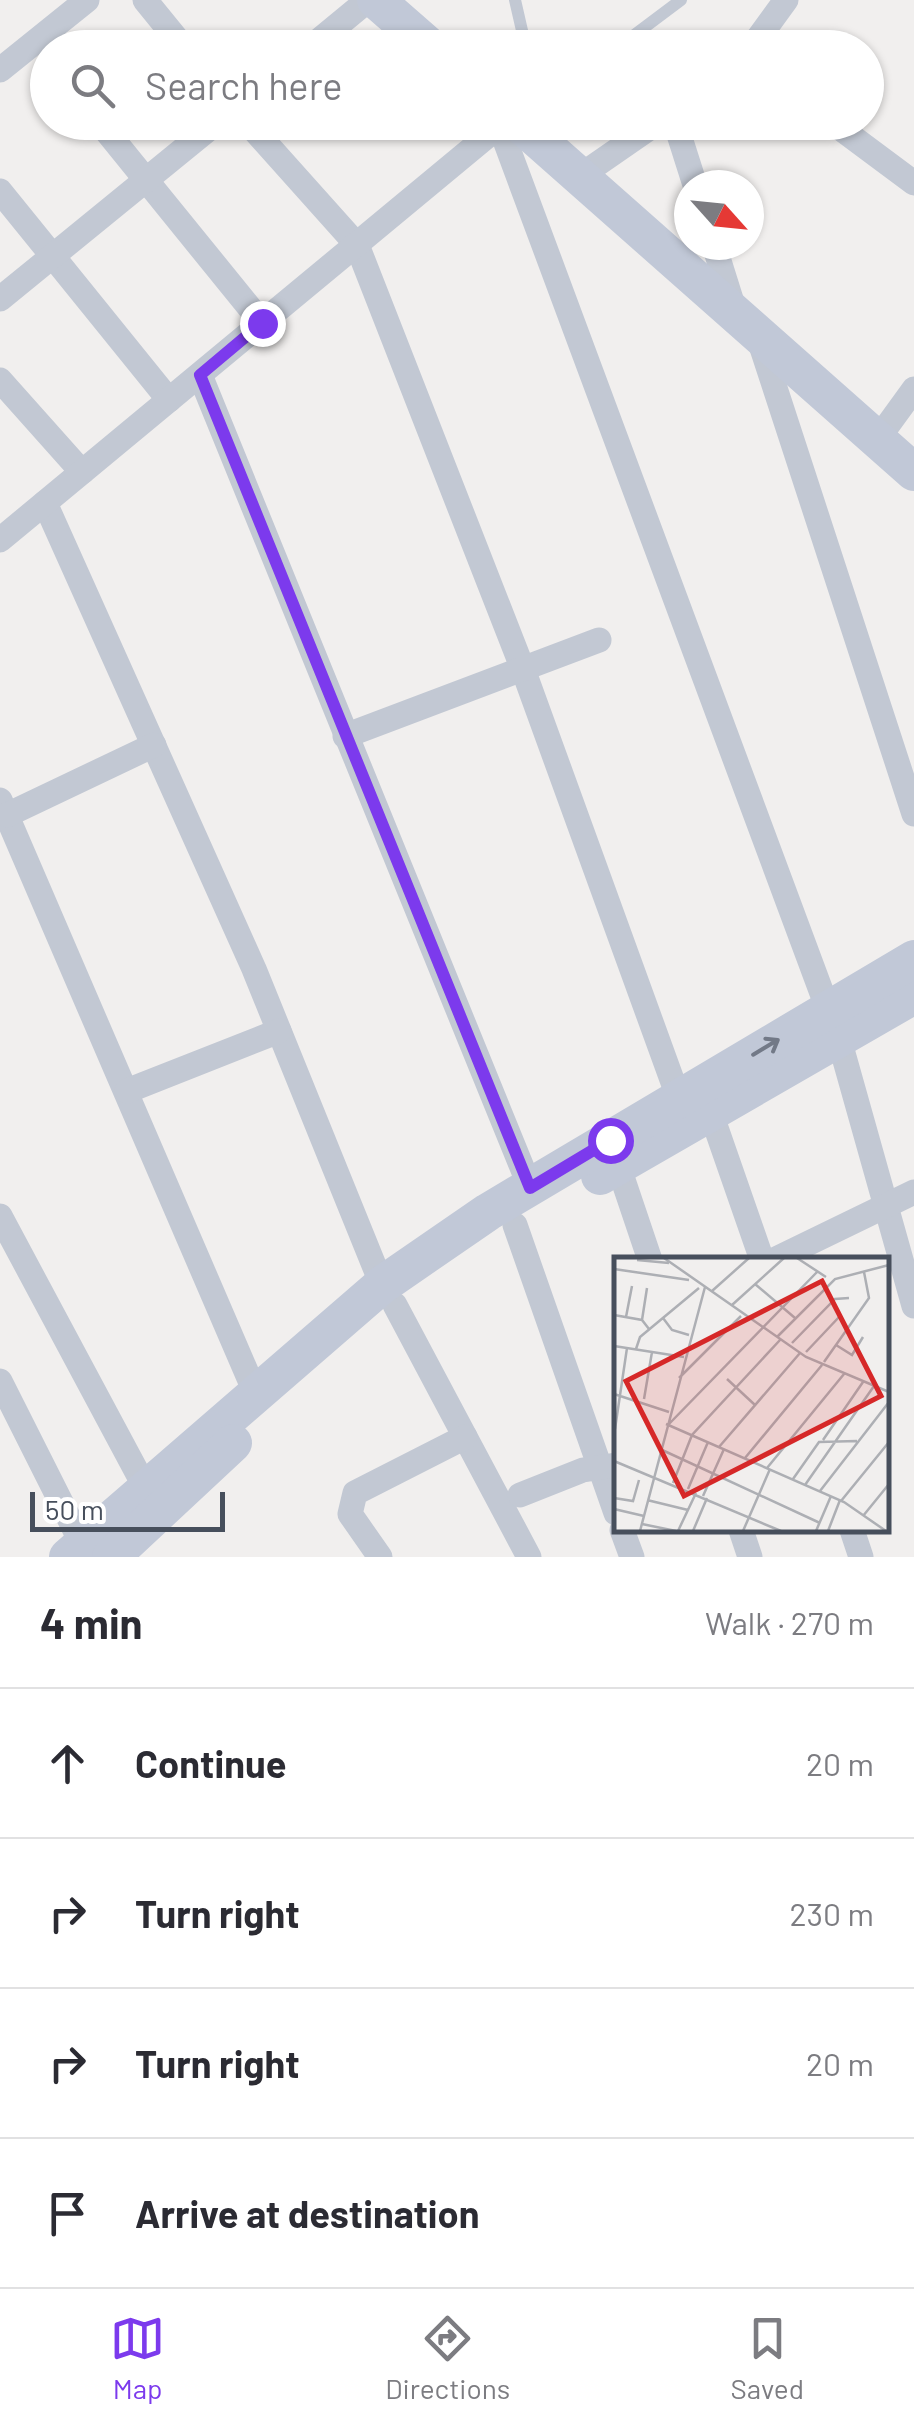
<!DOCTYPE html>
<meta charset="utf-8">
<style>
body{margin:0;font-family:Barlow,sans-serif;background:#f7f7f7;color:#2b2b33}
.compass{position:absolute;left:674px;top:170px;width:90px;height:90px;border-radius:50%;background:#fff;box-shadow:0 2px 8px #0004;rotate:117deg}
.scale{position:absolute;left:30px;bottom:25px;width:195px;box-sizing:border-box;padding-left:10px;border:5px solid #474f5c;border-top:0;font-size:28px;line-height:35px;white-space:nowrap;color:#474f5c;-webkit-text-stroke:8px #fff;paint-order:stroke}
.stop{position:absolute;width:30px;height:30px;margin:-22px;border:8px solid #7c3aed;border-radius:50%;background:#fff}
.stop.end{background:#7c3aed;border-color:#fff;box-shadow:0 2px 10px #0008}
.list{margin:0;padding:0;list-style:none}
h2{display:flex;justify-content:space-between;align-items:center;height:130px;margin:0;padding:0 40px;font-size:42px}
h2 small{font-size:32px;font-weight:400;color:#7c7c81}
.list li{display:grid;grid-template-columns:65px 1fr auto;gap:30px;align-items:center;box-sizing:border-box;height:150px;padding:0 40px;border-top:2px solid #e1e1e2}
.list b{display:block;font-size:38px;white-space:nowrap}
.list em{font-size:32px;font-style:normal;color:#7c7c81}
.icon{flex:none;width:55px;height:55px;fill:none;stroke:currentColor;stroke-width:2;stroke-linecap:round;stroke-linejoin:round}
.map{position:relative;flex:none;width:914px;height:1557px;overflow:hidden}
.search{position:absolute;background:#fff;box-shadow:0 2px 8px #0004;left:30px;right:30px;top:30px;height:110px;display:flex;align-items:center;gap:25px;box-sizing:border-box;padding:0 35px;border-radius:55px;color:#7c7c81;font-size:38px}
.sheet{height:730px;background:#fff}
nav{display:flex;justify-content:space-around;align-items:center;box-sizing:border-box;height:140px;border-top:2px solid #e1e1e2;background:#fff;font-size:28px;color:#7c7c81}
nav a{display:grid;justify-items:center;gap:5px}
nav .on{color:#7c3aed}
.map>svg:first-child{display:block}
</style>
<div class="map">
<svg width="914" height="1557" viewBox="0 0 914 1557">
<rect width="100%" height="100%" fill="#f1efee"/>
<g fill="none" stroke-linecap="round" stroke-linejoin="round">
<g stroke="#c2c8d3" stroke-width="12">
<path d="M515,0L526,48"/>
<path d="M617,48L681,0"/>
</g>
<g stroke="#c2c8d3" stroke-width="25">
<path d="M145,0L184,48"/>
<path d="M310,48L368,0"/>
<path d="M751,48L786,0"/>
<path d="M0,70L87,0"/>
<path d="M99,122L262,323"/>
<path d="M247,122L357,245L524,672L679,1099"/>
<path d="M675,122L695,185"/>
<path d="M832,122L914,183"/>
<path d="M500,127L839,1039L914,1306"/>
<path d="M580,176L658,122"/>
<path d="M0,191L169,400"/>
<path d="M714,245L735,312"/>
<path d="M0,299L217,122"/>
<path d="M759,339L914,814"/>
<path d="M200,375L530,1187"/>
<path d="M0,380L82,472"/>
<path d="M877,440L914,389"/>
<path d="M45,503L254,969L382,1285"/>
<path d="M0,540L504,122"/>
<path d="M345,736L599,640"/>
<path d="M0,800L255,1392"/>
<path d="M7,815L154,745"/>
<path d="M127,1091L279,1031"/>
<path d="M706,1099L762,1260"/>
<path d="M618,1165L650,1260"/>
<path d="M0,1216L145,1487"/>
<path d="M515,1225L616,1513"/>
<path d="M774,1260L914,1192"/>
<path d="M395,1305L529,1557"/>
<path d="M0,1381L82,1544"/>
<path d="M520,1495L583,1470L616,1465"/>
<path d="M622,1530L632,1557"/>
<path d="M741,1530L750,1557"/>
<path d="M852,1530L861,1557"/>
<path d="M380,1557L350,1514L355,1493L465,1437"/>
</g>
<g stroke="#c1c8d7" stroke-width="38">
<path d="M376,0L431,48"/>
<path d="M518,122L914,472"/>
<path d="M600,1176L914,995"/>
<path d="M68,1557L382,1285L488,1212L914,959"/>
<path d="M111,1557L233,1443"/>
</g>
</g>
<defs><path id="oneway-shaft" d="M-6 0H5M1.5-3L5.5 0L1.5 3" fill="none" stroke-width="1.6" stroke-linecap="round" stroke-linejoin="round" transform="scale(2.5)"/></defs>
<use stroke="#727987" href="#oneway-shaft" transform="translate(766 1047) rotate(-31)"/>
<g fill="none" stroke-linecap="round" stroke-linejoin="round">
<path stroke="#7c3aed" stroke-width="12" d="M262,323L200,375L530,1188L610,1140"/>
</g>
<g transform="translate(614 1257)">
<rect width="275" height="275" fill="#f1efee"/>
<path fill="none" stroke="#adafb4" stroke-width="2.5" d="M50,1L192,100L275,135M183,1L212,20M23,3L55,6M0,12L75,23M141,27L181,61M98,34L135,1M118,48L170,1M0,58L28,63L35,72M12,60L18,29M49,61L58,73L75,78M28,63L33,31M163,80L221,22L275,8M178,86L221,42L235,41M222,88L238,98L249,80M0,89L70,100M22,92L26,80L85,31M192,95L226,59M210,105L255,41L250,15M65,121L127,59M113,122L141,148M0,137L55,155M30,142L38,95M52,167L230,245L272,274M54,168L204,14M1,172L13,91M209,183L249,125M105,190L186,96M46,192L206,266M131,201L208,108M0,204L167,274M153,211L230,117M179,222L205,185L243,184M59,226L78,178L166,83M191,228L260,129M74,232L94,185M206,234L275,145M89,239L110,192M0,241L19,244L25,223M33,243L74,253M227,244L275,185M0,252L30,259M249,259L275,227M28,267L62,274M26,274L91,30M64,274L82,236M79,274L93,241M129,274L156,212M202,274L217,239M214,274L226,243"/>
<path fill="#d62828" fill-opacity="0.15" stroke="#d62828" stroke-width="5" d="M208,24L267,139L70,239L12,124Z"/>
<rect width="275" height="275" fill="none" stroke="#474f5c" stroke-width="5"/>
</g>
</svg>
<svg class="compass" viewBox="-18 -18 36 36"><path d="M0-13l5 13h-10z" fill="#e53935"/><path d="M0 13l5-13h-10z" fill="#7c7c81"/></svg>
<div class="scale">50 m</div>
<div class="stop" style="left:610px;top:1140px"></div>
<div class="stop end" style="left:262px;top:323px"></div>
<div class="search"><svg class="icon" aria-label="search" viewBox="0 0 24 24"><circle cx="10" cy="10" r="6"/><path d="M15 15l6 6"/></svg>Search here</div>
</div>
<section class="sheet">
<h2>4 min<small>Walk · 270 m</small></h2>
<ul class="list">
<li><svg class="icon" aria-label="ahead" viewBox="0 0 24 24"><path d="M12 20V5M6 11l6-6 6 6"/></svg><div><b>Continue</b></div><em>20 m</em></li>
<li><svg class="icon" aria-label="right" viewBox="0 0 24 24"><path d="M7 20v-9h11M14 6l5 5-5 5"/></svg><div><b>Turn right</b></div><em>230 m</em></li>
<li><svg class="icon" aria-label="right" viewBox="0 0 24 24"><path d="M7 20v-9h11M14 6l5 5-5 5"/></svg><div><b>Turn right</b></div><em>20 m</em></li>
<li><svg class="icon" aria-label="arrive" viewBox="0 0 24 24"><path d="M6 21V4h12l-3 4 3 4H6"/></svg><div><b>Arrive at destination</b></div></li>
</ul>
</section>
<nav>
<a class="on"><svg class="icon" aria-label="map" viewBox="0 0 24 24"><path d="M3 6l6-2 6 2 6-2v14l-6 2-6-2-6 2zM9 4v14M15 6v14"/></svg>Map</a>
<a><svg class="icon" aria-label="directions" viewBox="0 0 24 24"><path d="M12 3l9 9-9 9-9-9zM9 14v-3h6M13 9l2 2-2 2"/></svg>Directions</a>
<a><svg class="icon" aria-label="saved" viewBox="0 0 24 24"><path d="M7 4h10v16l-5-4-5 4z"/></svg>Saved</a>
</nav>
